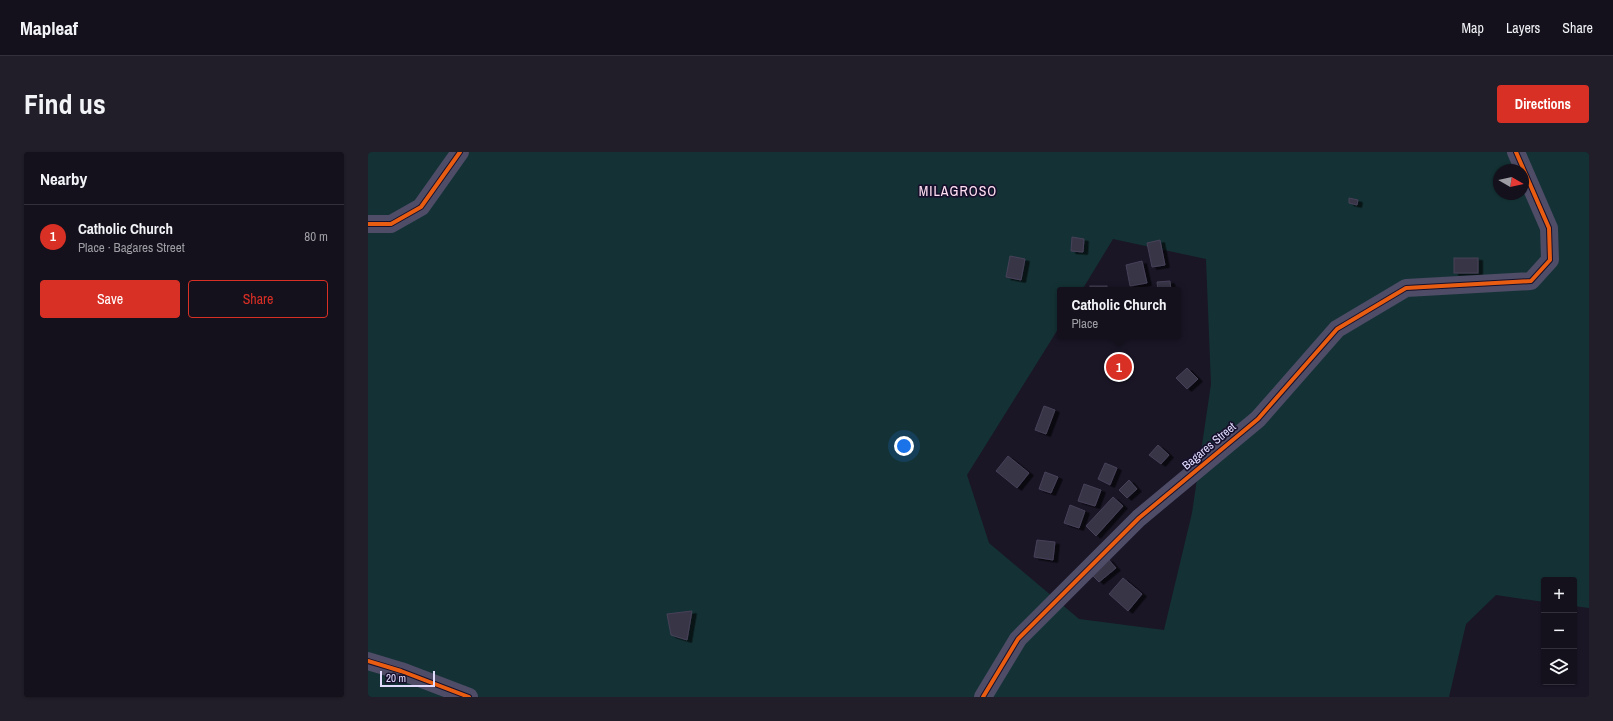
<!DOCTYPE html>
<meta charset="utf-8">
<style>
body{margin:0;font-family:"Archivo Narrow",sans-serif;background:#211e29;color:#f1f3f6}
.controls{position:absolute;right:12px;bottom:12px;display:grid;overflow:hidden;border-radius:4px;box-shadow:0 1px 3px #0004}
.controls button{width:36px;height:36px;display:grid;place-items:center;padding:0;border:0;border-bottom:1px solid #33303b;background:#14101c;color:#f1f3f6;font:20px sans-serif}
.compass{position:absolute;left:1125px;top:12px;width:36px;height:36px;border-radius:50%;background:#14101c;box-shadow:0 1px 3px #0004;rotate:99deg}
.scale{position:absolute;left:12px;bottom:10px;width:55px;box-sizing:border-box;padding-left:4px;border:2px solid #e1dcff;border-top:0;font-size:11px;line-height:14px;white-space:nowrap;color:#e1dcff;-webkit-text-stroke:3px #16102c;paint-order:stroke}
.you{position:absolute;left:536px;top:294px;width:14px;height:14px;margin:-10px;border:3px solid #fff;border-radius:50%;background:#1a73e8;box-shadow:0 0 0 6px #1a73e833}
.badge{display:grid;place-items:center;width:26px;height:26px;border-radius:50%;background:#d93025;color:#fff;font-size:13px;font-weight:700}
.pin{position:absolute;translate:-50% -50%;border:2px solid #fff;box-shadow:0 1px 4px #0006}
.popup{position:absolute;left:689px;top:135px;width:124px;height:52px;box-sizing:border-box;display:grid;place-content:center;border-radius:4px;background:#14101c;filter:drop-shadow(0 1px 3px #0005);font-size:13px;white-space:nowrap;color:#9d9da3}
.popup b{font-size:15px;color:#f1f3f6}
.popup::after{content:'';position:absolute;left:50%;top:100%;margin-left:-8px;border:8px solid transparent;border-top-color:#14101c}
.list{margin:0;padding:0;list-style:none}
h2{display:flex;justify-content:space-between;align-items:center;height:52px;margin:0;padding:0 16px;font-size:17px}
h2 small{font-size:13px;font-weight:400;color:#9d9da3}
.list li{display:grid;grid-template-columns:26px 1fr auto;gap:12px;align-items:center;box-sizing:border-box;height:64px;padding:0 16px;border-top:1px solid #33303b}
.list b{display:block;font-size:15px;white-space:nowrap}
.list p{margin:0;font-size:13px;white-space:nowrap;color:#9d9da3}
.list em{font-size:13px;font-style:normal;color:#9d9da3}
.actions{display:flex;gap:8px;padding:12px 16px}
.actions a{flex:1;padding:9px 0;border:1px solid #d93025;border-radius:4px;text-align:center;font-size:14px;color:#d93025}
.actions .main{background:#d93025;color:#fff}
.icon{flex:none;width:22px;height:22px;fill:none;stroke:currentColor;stroke-width:2;stroke-linecap:round;stroke-linejoin:round}
.map{position:relative;flex:none;width:1221px;height:545px;overflow:hidden;border-radius:4px}
header{display:flex;align-items:center;gap:24px;box-sizing:border-box;height:56px;padding:0 20px;background:#14101c;border-bottom:1px solid #33303b}
header strong{font-size:19px}
nav{display:flex;gap:22px;margin-inline-start:auto;font-size:14px}
.intro{display:flex;align-items:center;justify-content:space-between;box-sizing:border-box;height:96px;padding:0 24px}
h1{margin:0;font-size:28px}
.button{padding:10px 18px;border-radius:4px;background:#d93025;color:#fff;font-size:14px;font-weight:700}
main{display:flex;gap:24px;padding:0 24px}
aside{flex:1;background:#14101c;border-radius:4px;box-shadow:0 1px 3px #0004}
.map>svg:first-child{display:block}
</style>
<header>
<strong>Mapleaf</strong>
<nav><a>Map</a><a>Layers</a><a>Share</a></nav>
</header>
<div class="intro"><h1>Find us</h1><a class="button">Directions</a></div>
<main>
<aside>
<h2>Nearby<small></small></h2>
<ul class="list">
<li><span class="badge">1</span><div><b>Catholic Church</b><p>Place · Bagares Street</p></div><em>80 m</em></li>
</ul>
<div class="actions"><a class="main">Save</a><a>Share</a></div>
</aside>
<div class="map">
<svg width="1221" height="545" viewBox="0 0 1221 545">
<defs>
<filter id="shadow"><feDropShadow dx="4.5" dy="2.5" stdDeviation="0" flood-color="#0009"/></filter>
</defs>
<rect width="100%" height="100%" fill="#1a1626"/>
<path fill="#143235" fill-rule="evenodd" d="M0,0H1221V456L1206,454V428H1176V450L1128,443L1098,472L1081,545H0ZM1131,18H1155V42H1131ZM745,87L838,107L843,232L824,361L796,478L711,467L621,391L599,323L692,174V138H714Z"/>
<g fill="#393547" stroke="#474159" filter="url(#shadow)">
<path d="M981,46L990,48L989,53L981,51Z"/>
<path d="M704,85L716,87L715,100L703,99Z"/>
<path d="M792,88L797,113L784,115L779,91Z"/>
<path d="M642,104L657,107L653,128L638,125Z"/>
<rect x="1086" y="106" width="24" height="15"/>
<path d="M774,109L779,131L762,134L758,113Z"/>
<path d="M802,129L803,138H790L789,130Z"/>
<rect x="722" y="134" width="17" height="4"/>
<path d="M748,204L762,214L754,226L740,216Z"/>
<path d="M819,216L830,227L819,237L808,226Z"/>
<path d="M676,254L687,258L678,282L667,278Z"/>
<path d="M790,293L801,303L793,312L781,303Z"/>
<path d="M640,304L661,321L649,336L628,319Z"/>
<path d="M737,311L749,316L742,333L730,327Z"/>
<path d="M677,320L690,325L683,341L671,337Z"/>
<path d="M761,328L769,337L759,346L751,338Z"/>
<path d="M716,332L733,338L727,354L710,349Z"/>
<path d="M745,345L755,354L728,384L718,374Z"/>
<path d="M702,353L717,359L711,376L696,371Z"/>
<path d="M669,388L687,390L685,408L666,405Z"/>
<path d="M740,407L748,416L731,430L723,422Z"/>
<path d="M755,426L774,442L760,459L741,442Z"/>
<path d="M324,459L319,488L303,483L299,462Z"/>
</g>
<g fill="none" stroke-linecap="round" stroke-linejoin="round">
<g stroke="#4e4c67" stroke-width="18">
<path d="M0,72H23L53,55L92,0"/>
<path d="M0,509L33,519L101,545"/>
<path d="M615,545L650,487L771,366L890,267L969,177L1038,136L1163,129L1182,108L1181,76L1148,0"/>
</g>
<defs>
<g id="cycleway">
<path d="M0,72H23L53,55L92,0"/>
<path d="M0,509L33,519L101,545"/>
<path d="M615,545L650,487L771,366L890,267L969,177L1038,136L1163,129L1182,108L1181,76L1148,0"/>
</g>
</defs>
<use href="#cycleway" stroke="#16102c" stroke-width="6"/>
<use href="#cycleway" stroke="#e95d12" stroke-width="4"/>
</g>
<g text-anchor="middle" stroke-width="3.5" stroke-linejoin="round" paint-order="stroke">
<g font-size="12" fill="#e1dcff" stroke="#16102c">
<text transform="translate(841 294) rotate(-40)" y="4">Bagares Street</text>
</g>
<g font-size="14" letter-spacing="1" fill="#ffdef1" stroke="#16102c">
<text x="590" y="44">MILAGROSO</text>
</g>
</g>
</svg>
<div class="controls">
<button>+</button>
<button>−</button>
<button><svg class="icon" aria-label="layers" viewBox="0 0 24 24"><path d="M12 4l9 5-9 5-9-5zM3 14l9 5 9-5"/></svg></button>
</div>
<svg class="compass" viewBox="-18 -18 36 36"><path d="M0-13l5 13h-10z" fill="#e53935"/><path d="M0 13l5-13h-10z" fill="#9d9da3"/></svg>
<div class="scale">20 m</div>
<div class="you"></div>
<div class="pin badge" style="left:751px;top:215px">1</div>
<div class="popup"><b>Catholic Church</b>Place</div>
</div>
</main>
